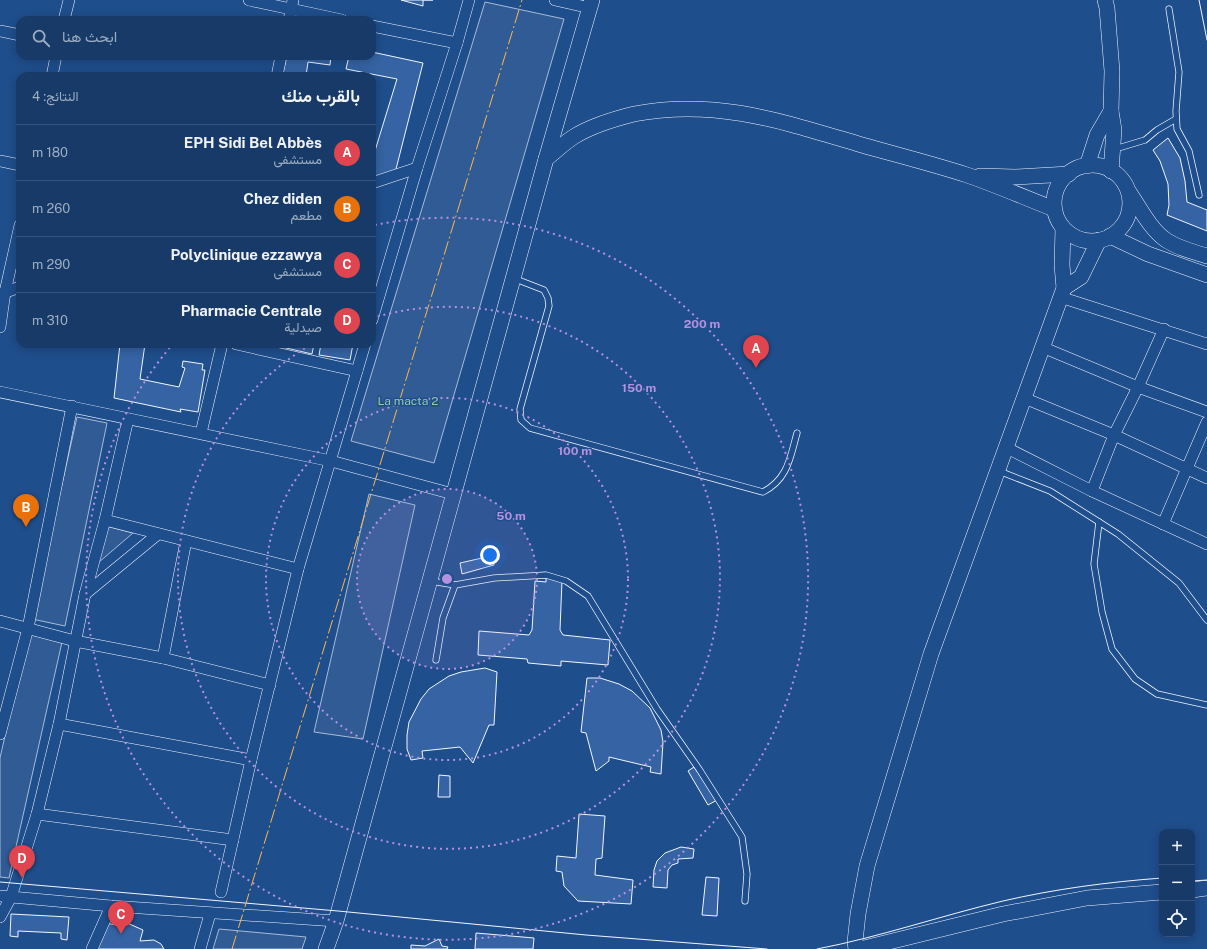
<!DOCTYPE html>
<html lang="ar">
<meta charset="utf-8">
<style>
body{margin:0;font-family:"Public Sans",Vazirmatn,sans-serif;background:#244571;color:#f1f3f6;direction:rtl}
.controls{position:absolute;right:12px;bottom:12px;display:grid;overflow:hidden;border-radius:8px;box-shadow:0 2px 10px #0003}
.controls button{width:36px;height:36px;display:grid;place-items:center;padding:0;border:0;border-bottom:1px solid #36547d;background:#173a69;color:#f1f3f6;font:20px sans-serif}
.you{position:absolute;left:490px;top:555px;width:14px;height:14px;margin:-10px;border:3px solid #fff;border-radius:50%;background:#1a73e8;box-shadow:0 0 0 6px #1a73e833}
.badge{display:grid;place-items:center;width:26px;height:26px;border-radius:50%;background:#bca0f2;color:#fff;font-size:13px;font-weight:700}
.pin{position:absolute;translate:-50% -33px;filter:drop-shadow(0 1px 2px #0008)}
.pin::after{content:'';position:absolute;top:21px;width:14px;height:12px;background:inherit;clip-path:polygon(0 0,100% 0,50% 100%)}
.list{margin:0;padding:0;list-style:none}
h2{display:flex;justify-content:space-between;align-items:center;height:52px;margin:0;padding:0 16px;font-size:17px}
h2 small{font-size:13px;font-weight:400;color:#9eadc0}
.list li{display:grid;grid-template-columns:26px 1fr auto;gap:12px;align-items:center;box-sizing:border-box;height:56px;padding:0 16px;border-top:1px solid #36547d}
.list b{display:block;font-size:15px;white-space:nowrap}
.list p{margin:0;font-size:13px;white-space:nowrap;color:#9eadc0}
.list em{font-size:13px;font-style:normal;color:#9eadc0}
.icon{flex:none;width:22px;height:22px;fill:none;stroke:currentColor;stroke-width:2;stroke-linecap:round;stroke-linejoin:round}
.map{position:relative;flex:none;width:1207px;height:949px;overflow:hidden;direction:ltr}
.search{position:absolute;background:#173a69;box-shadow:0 2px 10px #0003;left:16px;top:16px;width:360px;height:44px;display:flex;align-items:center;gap:10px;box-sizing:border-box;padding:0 14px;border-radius:12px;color:#9eadc0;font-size:15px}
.panel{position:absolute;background:#173a69;box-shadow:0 2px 10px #0003;left:16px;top:72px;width:360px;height:276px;border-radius:12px;direction:rtl}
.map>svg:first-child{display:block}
</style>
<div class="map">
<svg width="1207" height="949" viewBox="0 0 1207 949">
<rect width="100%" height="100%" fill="#1f4e8c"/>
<g fill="#305b95" stroke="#a8bbd7">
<path d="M485,2L564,19L434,463L351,441Z"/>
<path d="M77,417L107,423L65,626L32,619Z"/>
<path d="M369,494L415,505L363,739L314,732Z"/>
<path d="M106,526L133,533L98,563Z"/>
<path d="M28,634L62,642L9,878L0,877V758Z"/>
<path d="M219,929L306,937L302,949H213Z"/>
</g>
<g fill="#3563a3" stroke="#f2f6ff">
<path d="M401,0H433H423V6Z"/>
<path d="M372,52L423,63L395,173L372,180V155L374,154L397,79L346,69L349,56H372Z"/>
<path d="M287,56H331L330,65L308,62L306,76H282Z"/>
<path d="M1168,138L1180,158L1185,181L1187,202L1207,210V231L1167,215L1169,205L1168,184L1160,161L1153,150Z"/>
<path d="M120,344H145L140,379L179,387L185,368L182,367L183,361L203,364L202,370H205L198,412L180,409L181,412L114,398Z"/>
<path d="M269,344H314L312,354Z"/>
<path d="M321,344H353L350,360L319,355Z"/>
<path d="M491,556L494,565L462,574L460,563Z"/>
<path d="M546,577L562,580L560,630L563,635L610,640L608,665L561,661V666L528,663L527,659L478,655L479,631L529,635L532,630L535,581L546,582Z"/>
<path d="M485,668L497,672L494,725H489L473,763L460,747L422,751L423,758L411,760L407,749V735L409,722L421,699L429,689L449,676L461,672Z"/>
<path d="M587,678H600L619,684L632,691L650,708L661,730L663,742L661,774L650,772L651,767L609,757V761L596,771L586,733L581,732Z"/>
<path d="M694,767L717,800L708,805L688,771Z"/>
<path d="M439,775L450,776V797H438Z"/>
<path d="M579,814L605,816L602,858L596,859L595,875L633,880L631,904L578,901L564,886L562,872L556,871L557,856L576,858Z"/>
<path d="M681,847L694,849L693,858L678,859V863L672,865L668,870L667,888L653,887L654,870L657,861L665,853Z"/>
<path d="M706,877L719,878L717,916L702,915Z"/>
<path d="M11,914L69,917L67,940L61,939V933L18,931V937L10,936Z"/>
<path d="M125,922L143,930L140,941L154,940L161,944L164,949H95L105,923L122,926Z"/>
<path d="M476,933L534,938L533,949H475Z"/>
<path d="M439,939L442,946L448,947L447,949H411V945L425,946Z"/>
</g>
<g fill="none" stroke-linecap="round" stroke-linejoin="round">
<defs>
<g id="service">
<path d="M1169,9L1179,72L1176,111L1177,129L1189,151L1199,195"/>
<path d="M1115,149L1145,140L1157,130L1176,119"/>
<path d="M513,278L544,290L548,298L549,306L520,409L521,420L530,428L763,492C788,479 790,458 797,433"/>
<path d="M999,471L1050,491L1118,534L1179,583L1207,620"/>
<path d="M1099,522L1094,564L1102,612L1112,649L1135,679L1157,694L1207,705"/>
<path d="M431,581L455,585L494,578L546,575L566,581L588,596L657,709L699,769L742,837L747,874L745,901"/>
<path d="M436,660L443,618L455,585"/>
</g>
<g id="minor">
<path d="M249,0L342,20"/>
<path d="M555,0L590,8"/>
<path d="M64,20L69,0"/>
<path d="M289,20L293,0"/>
<path d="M372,26L457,43L469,0"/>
<path d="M0,31L20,35"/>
<path d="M52,76L56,56"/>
<path d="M277,76L281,56"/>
<path d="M0,161L20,165"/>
<path d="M372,183L417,168L457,43"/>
<path d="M0,294L20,287"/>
<path d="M1060,297L1207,344"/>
<path d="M372,320L417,168"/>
<path d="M0,327L5,292L20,225"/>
<path d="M236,344L357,371"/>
<path d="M1042,347L1138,387L1164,329"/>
<path d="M0,392L331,461L453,494"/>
<path d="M1024,398L1114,435L1207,478"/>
<path d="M201,433L222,344"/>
<path d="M1005,447L1092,491L1207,544"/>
<path d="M1092,491L1114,435L1138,387L1207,412"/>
<path d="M105,520L298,569"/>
<path d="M1163,524L1207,422"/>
<path d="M85,594L158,534"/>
<path d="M0,621L75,641L163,658L270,685"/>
<path d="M163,658L186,541"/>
<path d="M59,724L251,760"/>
<path d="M0,734L28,628L72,406"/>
<path d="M37,814L233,840"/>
<path d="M221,892L251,760L298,569L365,344"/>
<path d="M0,896L111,906L336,921"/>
<path d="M0,917L11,897L37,814L59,724L85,594L105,520L128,419"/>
<path d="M92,949L111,906"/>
<path d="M200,949L210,914"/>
</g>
<g id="secondary">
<path d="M1105,0L1107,8L1112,71L1111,111L1114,130L1111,171"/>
<path d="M546,159L592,0"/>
<circle cx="1092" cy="203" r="38"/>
<path d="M1087,166L1097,135L1111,111"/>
<path d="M980,176L1015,177L1069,174"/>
<path d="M1129,192C1140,208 1150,229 1166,240C1178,248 1193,252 1207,256"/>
<path d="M1110,236L1148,254L1207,275"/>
<path d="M1064,288L1081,277L1099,240"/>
<path d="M1192,890L1207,888"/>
<path d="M326,949L336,921L546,159C556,151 565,142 575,136C593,125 614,119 634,114C716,98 784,122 862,145C897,155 933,164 967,175C996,185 1026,198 1054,209"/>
<path d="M856,949L855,942L858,914L867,866L931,654L1064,288L1062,265L1063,228"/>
<path d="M860,949L1003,914L1087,898L1162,892"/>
</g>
</defs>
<use href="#service" stroke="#f2f6ff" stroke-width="7"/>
<use href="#minor" stroke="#f2f6ff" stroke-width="12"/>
<use href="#secondary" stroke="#f2f6ff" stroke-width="16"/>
<use href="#service" stroke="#1f4e8c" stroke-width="5.5"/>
<use href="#minor" stroke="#1f4e8c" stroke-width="11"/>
<use href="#secondary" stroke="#1f4e8c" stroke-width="15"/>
<g stroke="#f2f6ff" stroke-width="1">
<path d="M1199,0L1207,40"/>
<path d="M1192,881L1207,880"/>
<path d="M0,882L338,911L586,935L767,949"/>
<path d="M817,949C880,937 940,916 1003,901C1055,889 1108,882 1162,878"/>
</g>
<path stroke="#ffb74d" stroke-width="1" stroke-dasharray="14 3 2 3" stroke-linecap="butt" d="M232,949L522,0"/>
</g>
<circle cx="447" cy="579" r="90" fill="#b691df" fill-opacity=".12"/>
<g fill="none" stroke="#b691df" stroke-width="2" stroke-dasharray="2 4">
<circle cx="447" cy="579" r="90"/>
<circle cx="447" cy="579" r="181"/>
<path d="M372 318A271 271 0 1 1 312 344"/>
<path d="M375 225A361 361 0 1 1 172 345"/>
</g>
<g text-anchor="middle" stroke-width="3" stroke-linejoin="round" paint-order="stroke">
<g font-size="12" fill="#97c8a6" stroke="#1f4e8c">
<text x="408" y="405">La macta 2</text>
</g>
</g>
<circle cx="447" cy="579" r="6" fill="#b691df" stroke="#1f4e8c" stroke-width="2"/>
<g font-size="12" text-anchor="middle" font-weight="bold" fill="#b691df" stroke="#1f4e8c" stroke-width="3" stroke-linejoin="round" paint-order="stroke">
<text x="702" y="328">200 m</text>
<text x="639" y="392">150 m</text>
<text x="575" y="455">100 m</text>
<text x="511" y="520">50 m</text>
</g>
</svg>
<div class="controls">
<button>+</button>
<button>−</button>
<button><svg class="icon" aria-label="locate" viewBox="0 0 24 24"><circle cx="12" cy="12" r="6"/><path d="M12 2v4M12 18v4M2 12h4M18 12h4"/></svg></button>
</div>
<div class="you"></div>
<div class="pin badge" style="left:756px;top:368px;background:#e0444e">A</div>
<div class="pin badge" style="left:26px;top:527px;background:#e8710a">B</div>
<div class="pin badge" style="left:121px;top:934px;background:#e0444e">C</div>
<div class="pin badge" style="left:22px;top:878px;background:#e0444e">D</div>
<div class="search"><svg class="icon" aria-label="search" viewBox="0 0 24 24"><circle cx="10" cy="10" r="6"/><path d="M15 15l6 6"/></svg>ابحث هنا</div>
<section class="panel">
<h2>بالقرب منك<small>النتائج: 4</small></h2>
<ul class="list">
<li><span class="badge" style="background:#e0444e">A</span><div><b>EPH Sidi Bel Abbès</b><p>مستشفى</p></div><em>180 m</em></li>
<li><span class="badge" style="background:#e8710a">B</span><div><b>Chez diden</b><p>مطعم</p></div><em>260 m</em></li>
<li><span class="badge" style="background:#e0444e">C</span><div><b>Polyclinique ezzawya</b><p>مستشفى</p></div><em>290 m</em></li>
<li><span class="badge" style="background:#e0444e">D</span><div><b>Pharmacie Centrale</b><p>صيدلية</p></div><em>310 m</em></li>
</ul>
</section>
</div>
